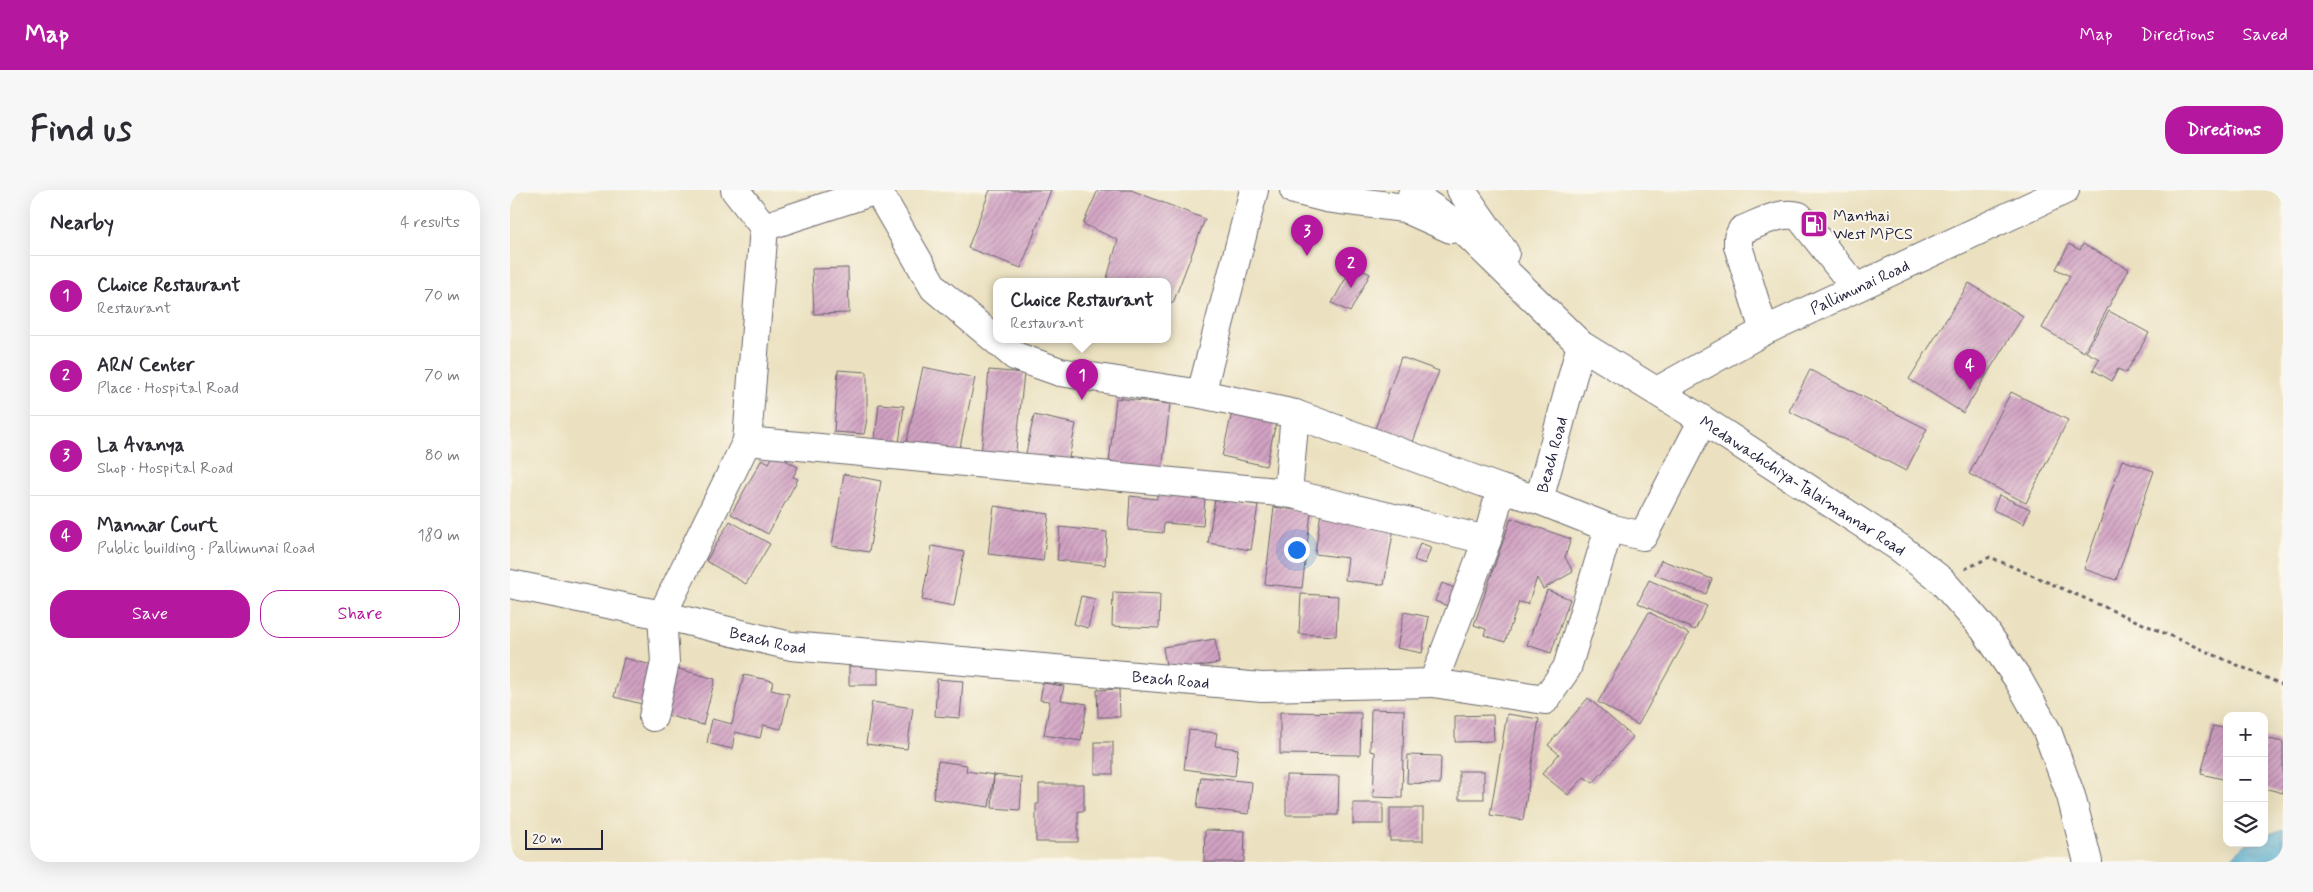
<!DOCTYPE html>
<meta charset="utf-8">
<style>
body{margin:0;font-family:Mynerve,sans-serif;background:#f7f7f7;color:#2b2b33}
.controls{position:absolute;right:15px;bottom:15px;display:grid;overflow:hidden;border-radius:10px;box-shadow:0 5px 20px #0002}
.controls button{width:45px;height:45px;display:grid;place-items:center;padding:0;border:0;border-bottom:1px solid #e1e1e2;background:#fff;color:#2b2b33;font:25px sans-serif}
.scale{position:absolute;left:15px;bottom:12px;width:78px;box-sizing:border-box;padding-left:5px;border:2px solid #22223b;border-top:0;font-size:14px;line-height:18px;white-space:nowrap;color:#22223b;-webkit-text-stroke:4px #fbf7ec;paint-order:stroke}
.you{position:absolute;left:786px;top:359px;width:18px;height:18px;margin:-12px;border:4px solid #fff;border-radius:50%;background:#1a73e8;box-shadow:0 0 0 8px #1a73e833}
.badge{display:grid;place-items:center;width:32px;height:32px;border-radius:50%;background:#b5179e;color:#fff;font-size:16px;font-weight:700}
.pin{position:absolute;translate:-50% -41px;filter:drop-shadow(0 1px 2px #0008)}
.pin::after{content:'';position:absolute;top:26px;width:18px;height:15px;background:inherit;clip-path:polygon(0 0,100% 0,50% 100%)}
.popup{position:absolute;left:483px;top:88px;width:178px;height:65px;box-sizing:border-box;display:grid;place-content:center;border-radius:10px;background:#fff;filter:drop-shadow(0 1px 4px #0005);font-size:16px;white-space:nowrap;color:#7c7c81}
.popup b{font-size:19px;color:#2b2b33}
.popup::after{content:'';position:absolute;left:50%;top:100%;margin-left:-10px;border:10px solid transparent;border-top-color:#fff}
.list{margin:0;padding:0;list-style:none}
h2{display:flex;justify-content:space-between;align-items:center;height:65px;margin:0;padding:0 20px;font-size:21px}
h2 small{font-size:16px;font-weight:400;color:#7c7c81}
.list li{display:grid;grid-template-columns:32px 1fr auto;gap:15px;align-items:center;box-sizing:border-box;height:80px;padding:0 20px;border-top:1px solid #e1e1e2}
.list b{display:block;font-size:19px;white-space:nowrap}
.list p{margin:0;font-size:16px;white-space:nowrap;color:#7c7c81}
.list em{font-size:16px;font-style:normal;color:#7c7c81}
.actions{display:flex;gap:10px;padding:15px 20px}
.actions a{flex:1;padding:11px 0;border:1px solid #b5179e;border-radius:20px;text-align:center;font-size:18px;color:#b5179e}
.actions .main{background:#b5179e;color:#fff}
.icon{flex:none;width:28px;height:28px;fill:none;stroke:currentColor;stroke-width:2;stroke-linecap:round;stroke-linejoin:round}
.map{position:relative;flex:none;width:1773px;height:672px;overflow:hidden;border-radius:20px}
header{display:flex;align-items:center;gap:30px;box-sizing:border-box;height:70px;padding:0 25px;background:#b5179e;color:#fff}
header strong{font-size:24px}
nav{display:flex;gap:28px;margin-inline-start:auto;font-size:18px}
.intro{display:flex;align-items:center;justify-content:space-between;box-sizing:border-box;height:120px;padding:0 30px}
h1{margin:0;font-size:35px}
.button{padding:12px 22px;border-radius:20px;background:#b5179e;color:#fff;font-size:18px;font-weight:700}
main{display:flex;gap:30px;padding:0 30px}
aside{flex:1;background:#fff;border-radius:20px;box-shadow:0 5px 20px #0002}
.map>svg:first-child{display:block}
</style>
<header>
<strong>Map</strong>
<nav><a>Map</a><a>Directions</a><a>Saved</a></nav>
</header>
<div class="intro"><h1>Find us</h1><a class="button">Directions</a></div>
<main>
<aside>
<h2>Nearby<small>4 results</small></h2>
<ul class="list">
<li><span class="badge">1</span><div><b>Choice Restaurant</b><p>Restaurant</p></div><em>70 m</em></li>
<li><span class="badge">2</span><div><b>ARN Center</b><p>Place · Hospital Road</p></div><em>70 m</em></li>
<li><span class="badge">3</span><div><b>La Avanya</b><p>Shop · Hospital Road</p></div><em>80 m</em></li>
<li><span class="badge">4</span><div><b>Mannar Court</b><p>Public building · Pallimunai Road</p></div><em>180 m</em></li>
</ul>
<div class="actions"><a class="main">Save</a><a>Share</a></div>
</aside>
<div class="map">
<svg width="1773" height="672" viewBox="0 0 1773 672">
<defs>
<pattern id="water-ripples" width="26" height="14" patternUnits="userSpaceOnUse" patternTransform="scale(1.25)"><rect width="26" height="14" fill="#53aed0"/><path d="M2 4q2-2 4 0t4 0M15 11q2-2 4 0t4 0" fill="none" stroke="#448daa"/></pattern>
<pattern id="building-hatch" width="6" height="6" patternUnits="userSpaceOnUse" patternTransform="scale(1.25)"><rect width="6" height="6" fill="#d2a2c3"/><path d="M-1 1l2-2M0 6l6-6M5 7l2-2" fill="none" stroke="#aa84a0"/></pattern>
</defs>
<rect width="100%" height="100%" fill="#fbf7ec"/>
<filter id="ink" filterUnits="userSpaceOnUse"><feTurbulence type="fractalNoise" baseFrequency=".02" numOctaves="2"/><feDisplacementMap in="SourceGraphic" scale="10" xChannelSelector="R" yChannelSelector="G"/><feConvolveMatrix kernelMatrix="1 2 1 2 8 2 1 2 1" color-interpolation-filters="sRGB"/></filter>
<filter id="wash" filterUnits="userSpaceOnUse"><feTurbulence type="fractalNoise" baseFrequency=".0096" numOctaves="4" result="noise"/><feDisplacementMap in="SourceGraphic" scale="20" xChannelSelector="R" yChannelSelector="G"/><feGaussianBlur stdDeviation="1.12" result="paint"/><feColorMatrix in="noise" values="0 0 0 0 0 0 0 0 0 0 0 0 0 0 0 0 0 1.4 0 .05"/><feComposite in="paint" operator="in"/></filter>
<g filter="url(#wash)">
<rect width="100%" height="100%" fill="#ebe1c0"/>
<path fill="url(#water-ripples)" stroke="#3a6886" d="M1773,639V672H1723V666L1737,653H1754V646Z"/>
<g id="blocks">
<g fill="url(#building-hatch)">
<path d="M480,0H541L511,78L458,58Z"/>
<path d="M588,0H621L695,29L663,113L657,111V91H605L597,88L608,50L573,34Z"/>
<path d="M1559,54L1570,60L1573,54L1619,79L1574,162L1532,138L1560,86L1546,79Z"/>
<path d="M843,75L860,84L840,122L822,113Z"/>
<path d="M338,78L339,123L304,124L302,79Z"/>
<path d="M1459,93L1513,126L1453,223L1399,189Z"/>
<path d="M1599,121L1639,143L1616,183L1608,179L1602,191L1583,180L1590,169L1576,162Z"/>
<path d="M891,167L929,181L903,252L865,239Z"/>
<path d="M413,177L465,188L448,266L396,255Z"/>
<path d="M328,180L357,182V229L354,244L324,242Z"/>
<path d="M479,180L514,183L505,269L471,265Z"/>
<path d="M1300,180L1417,239L1396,281L1279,221Z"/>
<path d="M1501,202L1558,230L1516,313L1459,284Z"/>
<path d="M606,208L660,214L651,289L598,283Z"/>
<path d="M369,214L394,216L388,261L364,258Z"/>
<path d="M723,218L767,228L756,276L712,266Z"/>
<path d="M524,225L566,234L557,277L515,268Z"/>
<path d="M264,264L288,277L283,287L288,289L258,344L221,324L252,269L259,273Z"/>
<path d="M1612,270L1644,281L1606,390L1574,379Z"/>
<path d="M334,284L371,291L359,362L322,356Z"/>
<path d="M647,304L695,308L693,336L654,333L653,343L618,340L620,306L647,309Z"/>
<path d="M1489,305L1520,319L1514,334L1483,320Z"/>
<path d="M705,309L748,315L741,360L698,353Z"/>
<path d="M484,316L539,324L533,371L478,364Z"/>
<path d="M764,317L801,322L792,398L755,394Z"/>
<path d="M811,322L885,332L874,395L835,390L838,368L805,364Z"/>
<path d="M1001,328L1061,349L1055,367L1063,382L1033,399L1027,388L1018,414L1009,412L995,452L974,445L976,439L964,435Z"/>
<path d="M220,331L260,354L236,394L196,371Z"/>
<path d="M550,337L597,342L595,375L547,370Z"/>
<path d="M910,353L921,357L915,374L904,370Z"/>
<path d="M422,356L454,362L444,416L412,410Z"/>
<path d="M1151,370L1202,389L1196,404L1145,385Z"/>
<path d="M1139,390L1197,416L1185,440L1128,413Z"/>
<path d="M932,393L947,399L940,417L925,411Z"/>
<path d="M1037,400L1060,409L1041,463L1017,455Z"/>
<path d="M603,402L650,404L649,438L602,436Z"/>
<path d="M791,404L828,406L826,446L789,444Z"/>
<path d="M571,406L585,409L578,438L564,434Z"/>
<path d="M894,422L919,427L912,463L887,458Z"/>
<path d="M1139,422L1179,444L1128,535L1088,512Z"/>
<path d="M705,449L709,473L657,481L653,457Z"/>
<path d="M114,468L145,476L136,515L104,507Z"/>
<rect x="339" y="476" width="29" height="19"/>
<path d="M165,478L205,489L193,535L153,524Z"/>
<path d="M234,485L263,491L261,500L279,504L271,539L253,535L250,548L225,542L222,559L197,553L202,529L222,534Z"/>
<path d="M427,489L453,491L450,528L425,526Z"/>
<path d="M533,493L554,496L551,510L577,514L571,551L534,545L540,511L530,510Z"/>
<path d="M609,499L610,527H588L587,500Z"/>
<path d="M1078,508L1123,547L1083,593L1074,587L1058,605L1032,584L1049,564L1038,555Z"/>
<path d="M362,512L403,518L397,559L356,554Z"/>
<path d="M861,519L894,520L892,608L863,607L865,562L860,561Z"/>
<path d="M770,522L851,523L850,565L770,564Z"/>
<path d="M997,524L1029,529L1013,630L980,625Z"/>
<path d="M983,525L984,551L945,552V526Z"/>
<path d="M1703,536L1717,539V590L1691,584Z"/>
<path d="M679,540L707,543L705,556L728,559L725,586L674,579Z"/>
<path d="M1754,548L1773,552V603L1754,598Z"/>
<rect x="585" y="552" width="18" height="32"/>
<path d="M898,565L931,566L930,594L897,593Z"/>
<path d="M428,571L457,575L456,581L484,585L479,617L423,609Z"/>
<rect x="949" y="581" width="25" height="28"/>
<path d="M484,585L512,588L510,620L482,618Z"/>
<path d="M776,585L829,586L828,625H776Z"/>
<path d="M691,587L742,592L739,624L687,618Z"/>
<path d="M529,594H574V621H568V652H526V614H529Z"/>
<rect x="843" y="613" width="30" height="21"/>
<rect x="880" y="618" width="33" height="33"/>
<path d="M695,640L735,641L734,672H694Z"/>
</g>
</g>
</g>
<g filter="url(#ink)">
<use href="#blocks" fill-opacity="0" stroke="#68656a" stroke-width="1"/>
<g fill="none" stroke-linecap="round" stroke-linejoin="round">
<defs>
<g id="minor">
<path d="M225,0L254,37"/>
<path d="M370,0L368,1L424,98L505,166L550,182L691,204L785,224"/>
<path d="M784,0L816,8L894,18L941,39"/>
<path d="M1254,141L1228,56V48L1232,40C1250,33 1270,21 1289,26L1345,97"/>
<path id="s1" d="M1147,201L1254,141L1555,0"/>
<path d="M691,204L744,0"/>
<path d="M237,251L254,37L367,0"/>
<path d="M1029,310L1099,338L1133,346L1193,230"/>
<path d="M977,350L778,303L785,224L991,299"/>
<path id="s2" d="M0,394L152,425L281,456L752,497L923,493L977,350L991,299L1029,310L1071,155"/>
<path d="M923,493L1035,510L1057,478L1099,338"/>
<path d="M143,527L155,472L152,425L237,251L778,303"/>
</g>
<g id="highway">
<path d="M951,0L995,63"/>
<path id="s3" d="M902,4L948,35L1071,155L1193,230L1390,358L1431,390L1474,439L1508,489L1537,541L1561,606L1578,672"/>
</g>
</defs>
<use href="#minor" stroke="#68656a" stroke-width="30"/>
<use href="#highway" stroke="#68656a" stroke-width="30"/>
<path stroke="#68656a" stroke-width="3" stroke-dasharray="4 4" stroke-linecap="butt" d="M1455,379L1480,367L1773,495"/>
<use href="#minor" stroke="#fff" stroke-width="28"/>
<use href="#highway" stroke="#fff" stroke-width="28"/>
</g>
</g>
<defs>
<symbol id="fuel-square" viewBox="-11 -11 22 22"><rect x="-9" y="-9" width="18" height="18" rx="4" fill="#b5179e" stroke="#fbf7ec"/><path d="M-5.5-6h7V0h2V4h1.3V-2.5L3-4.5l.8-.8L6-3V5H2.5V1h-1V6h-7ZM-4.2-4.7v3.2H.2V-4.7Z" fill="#fff"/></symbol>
</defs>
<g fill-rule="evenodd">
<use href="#fuel-square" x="1288" y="18" width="32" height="32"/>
</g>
<g text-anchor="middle" stroke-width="4" stroke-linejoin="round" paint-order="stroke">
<g font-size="16" fill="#22223b" stroke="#fbf7ec" text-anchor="start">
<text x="1323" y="31">Manthai<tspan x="1323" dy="18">West MPCS</tspan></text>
</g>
<g font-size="16" fill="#22223b" stroke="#fbf7ec">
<text dy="6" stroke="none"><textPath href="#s1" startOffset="228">Pallimunai Road</textPath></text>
<text dy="6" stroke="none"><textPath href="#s2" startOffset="1224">Beach Road</textPath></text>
<text dy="6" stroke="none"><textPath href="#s3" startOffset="490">Medawachchiya-Talaimannar Road</textPath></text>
<text dy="6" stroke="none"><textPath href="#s2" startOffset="264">Beach Road</textPath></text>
<text dy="6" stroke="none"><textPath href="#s2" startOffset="669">Beach Road</textPath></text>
</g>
</g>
</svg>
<div class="controls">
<button>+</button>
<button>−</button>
<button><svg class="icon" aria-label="layers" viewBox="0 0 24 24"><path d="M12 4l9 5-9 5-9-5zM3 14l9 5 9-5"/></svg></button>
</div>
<div class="scale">20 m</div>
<div class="you"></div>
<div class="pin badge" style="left:572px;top:210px">1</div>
<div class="popup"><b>Choice Restaurant</b>Restaurant</div>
<div class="pin badge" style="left:841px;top:98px">2</div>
<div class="pin badge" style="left:797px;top:66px">3</div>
<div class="pin badge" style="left:1460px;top:200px">4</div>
</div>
</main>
